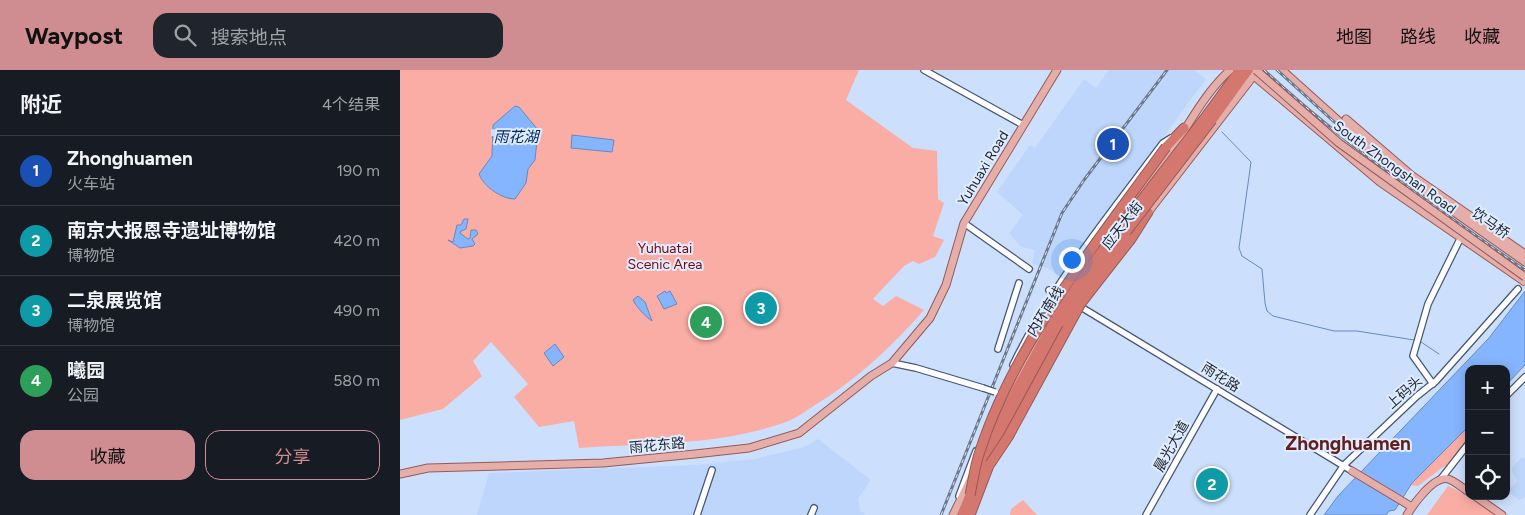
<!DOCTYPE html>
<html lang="zh">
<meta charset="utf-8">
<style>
body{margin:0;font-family:Figtree,"Noto Sans SC",sans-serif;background:#20242c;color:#f1f3f6}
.controls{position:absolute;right:15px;bottom:15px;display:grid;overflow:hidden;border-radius:10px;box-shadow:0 2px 12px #0003}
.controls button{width:45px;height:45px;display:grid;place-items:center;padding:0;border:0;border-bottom:1px solid #363941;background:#171b24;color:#f1f3f6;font:25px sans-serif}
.you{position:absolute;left:671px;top:189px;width:18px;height:18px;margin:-12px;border:4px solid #fff;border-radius:50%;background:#1a73e8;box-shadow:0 0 0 8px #1a73e833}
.badge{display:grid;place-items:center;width:32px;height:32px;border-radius:50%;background:#cf8c91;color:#fff;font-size:16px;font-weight:700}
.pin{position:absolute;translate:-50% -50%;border:2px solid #fff;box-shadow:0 1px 5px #0006}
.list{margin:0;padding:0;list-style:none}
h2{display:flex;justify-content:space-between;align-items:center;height:65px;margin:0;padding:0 20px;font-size:21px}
h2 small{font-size:16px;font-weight:400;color:#9ea1a6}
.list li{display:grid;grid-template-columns:32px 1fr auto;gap:15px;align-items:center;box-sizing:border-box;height:70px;padding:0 20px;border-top:1px solid #363941}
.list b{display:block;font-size:19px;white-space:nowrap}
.list p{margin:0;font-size:16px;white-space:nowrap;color:#9ea1a6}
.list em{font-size:16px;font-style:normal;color:#9ea1a6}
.actions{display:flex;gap:10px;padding:15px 20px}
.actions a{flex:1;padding:11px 0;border:1px solid #cf8c91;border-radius:15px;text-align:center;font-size:18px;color:#cf8c91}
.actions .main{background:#cf8c91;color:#111}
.icon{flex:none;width:28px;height:28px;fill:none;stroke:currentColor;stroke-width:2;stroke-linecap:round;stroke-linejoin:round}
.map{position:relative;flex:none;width:1125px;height:445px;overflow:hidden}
header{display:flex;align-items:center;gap:30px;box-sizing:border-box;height:70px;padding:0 25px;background:#cf8c91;color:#111}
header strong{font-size:24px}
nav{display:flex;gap:28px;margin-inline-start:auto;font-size:18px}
.search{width:350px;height:45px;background:#20242c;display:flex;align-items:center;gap:12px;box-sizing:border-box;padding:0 18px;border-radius:15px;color:#9ea1a6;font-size:19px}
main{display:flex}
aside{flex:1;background:#171b24}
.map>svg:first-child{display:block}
</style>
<header>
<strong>Waypost</strong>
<div class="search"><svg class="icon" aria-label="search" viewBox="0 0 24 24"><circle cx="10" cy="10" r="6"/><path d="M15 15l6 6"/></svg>搜索地点</div>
<nav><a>地图</a><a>路线</a><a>收藏</a></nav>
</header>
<main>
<aside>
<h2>附近<small>4个结果</small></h2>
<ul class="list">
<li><span class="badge" style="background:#1a4fb4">1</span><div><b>Zhonghuamen</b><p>火车站</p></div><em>190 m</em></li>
<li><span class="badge" style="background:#0f9aa8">2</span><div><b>南京大报恩寺遗址博物馆</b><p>博物馆</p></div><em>420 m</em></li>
<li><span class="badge" style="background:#0f9aa8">3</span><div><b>二泉展览馆</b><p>博物馆</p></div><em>490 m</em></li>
<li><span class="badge" style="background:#2e9e5b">4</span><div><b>曦园</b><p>公园</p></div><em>580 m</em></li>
</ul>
<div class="actions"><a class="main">收藏</a><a>分享</a></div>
</aside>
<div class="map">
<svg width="1125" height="445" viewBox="0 0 1125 445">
<rect width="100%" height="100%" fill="#cce0fe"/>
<g fill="#bed6fb">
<path d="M709,0H794L806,9L661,207L647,198L632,193L635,180L621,177L609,163L623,145L597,122L630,75L635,78L684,9L696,18Z"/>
<path d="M418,369L471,410L458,429L460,440L466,445H77L89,403L296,395L354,389L405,377Z"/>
<path d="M1122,387L1125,388V427L1119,430L1107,421L1117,411L1111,399Z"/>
</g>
<g fill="#f9ada4">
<path d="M0,0H459L446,30L513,78L537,81L538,129L544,133L533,166L544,170L535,187L519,194L513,191L504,196L473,229L483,236L496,226L524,240C492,277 455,311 412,337C404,342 395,349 386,352C320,376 248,373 179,378L174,351L139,357L114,327L128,314L91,272L73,291L82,306L43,339L0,350Z"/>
<path d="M1069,356V373L1048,396L1043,397L1018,416L1010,415Z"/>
<path d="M1048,416L1055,419L1096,445H1027Z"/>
<path d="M623,430L637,445H610L611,439Z"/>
</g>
<g fill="#85b5fe" stroke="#6689c0">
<path d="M115,36L119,37L138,60L135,90L128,99L126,113L115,129C102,129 84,117 79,104L92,86L93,55Z"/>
<path d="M172,65L214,70L212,82L171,78Z"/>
<path d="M64,149H68L66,159L61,161L60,163L68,169L70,168L71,160H76L78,164L72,169L75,174L73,176L60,178L48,170L53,172L57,155H61Z"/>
<path d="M265,221L266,223L270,221L277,234L264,239L257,226Z"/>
<path d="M1125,221V295L1106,315V299H1069V356L1012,413L995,440L989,441L986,445H924L938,426L1089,268Z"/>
<path d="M238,226L245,232L252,251C245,246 238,239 233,230Z"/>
<path d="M155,274L164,287L153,296L144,283Z"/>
</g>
<path fill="#cce0fe" d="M91,59L140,65V72L91,66Z"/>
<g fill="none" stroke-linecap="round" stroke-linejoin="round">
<g stroke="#6689c0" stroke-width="1">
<path d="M822,62L851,92L839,178L842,186L862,199L865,233L867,241L873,246L934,261H957L1014,270"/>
<path d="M1021,272L1039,284"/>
</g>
<defs>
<g id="minor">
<path d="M524,0L623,55"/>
<path d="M564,153L629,199"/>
<path d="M649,220L664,225L676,234L952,401"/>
<path d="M598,279L619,213"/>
<path d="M492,293L516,298L583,318"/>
<path d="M613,295C651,215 710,144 763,73L771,68"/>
<path d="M1033,314L1013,286L1028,234L1061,167"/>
<path d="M1106,326L1125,307"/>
<path d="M1040,410L1069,373"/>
<path d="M559,426L576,381"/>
<path d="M297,445L312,400"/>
<path d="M411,445L414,438"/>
<path d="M746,445L817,319"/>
<path d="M910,445L944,395L1017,326L1036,311L1118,219"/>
</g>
<g id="major">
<path d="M882,0L989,96L1125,192"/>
<path d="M854,6L980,112L1125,212"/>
<path d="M946,49L1011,105L1125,184"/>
<path d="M746,145L858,0"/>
<path d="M697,181C722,148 748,115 771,81C790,53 804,24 830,0"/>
<path d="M669,219L686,195"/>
<path d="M617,341L634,308"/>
<path d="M598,345L648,251"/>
<path d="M952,401L1012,437"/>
<path d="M0,404L28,398L203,393L295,384L349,378L399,363L471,306L492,293L530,248L546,215L564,153L657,0"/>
<path d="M1075,426L1102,445"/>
<path d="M553,445L571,408"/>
<path d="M1007,445C1013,435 1034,405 1048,409C1055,411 1062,418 1069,422"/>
</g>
<g id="highway">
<path d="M804,49L840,0"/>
<path d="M812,50L848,0"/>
<path d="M766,77L784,58"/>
<path d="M731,169L748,142"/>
<path d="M562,445L601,348L654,251"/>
<path d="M570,445L599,369L614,336L661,252"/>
</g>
</defs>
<use href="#minor" stroke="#475771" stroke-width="8"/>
<use href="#major" stroke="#945a58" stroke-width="9"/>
<use href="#highway" stroke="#945a58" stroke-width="11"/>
<use href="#minor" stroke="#fff" stroke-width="5.5"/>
<use href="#major" stroke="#e5aea9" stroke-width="7"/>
<use href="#highway" stroke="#d4786f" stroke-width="9"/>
<defs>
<g id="rail">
<path d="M864,0C945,75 1035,137 1125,200"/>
<path d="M877,0L953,69"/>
<path d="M541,445L662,143L684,110L767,0"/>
</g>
</defs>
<use href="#rail" stroke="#6c798c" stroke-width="3"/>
<use href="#rail" stroke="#e0ecff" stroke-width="1" stroke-dasharray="4" stroke-linecap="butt"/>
<defs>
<path id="minor-bridge" d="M583,318L595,322"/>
<path id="major-bridge" d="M856,0L939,73L1125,207"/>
<g id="highway-bridge">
<path d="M654,251L689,198L804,49"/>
<path d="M661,252L686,214L812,50"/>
<path d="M590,394L608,367L681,233L731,169"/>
<path d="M570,425C573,411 575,395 580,381C616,270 699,170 766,77"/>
</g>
</defs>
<use href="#minor-bridge" stroke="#475771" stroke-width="8" stroke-linecap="butt"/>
<use href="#major-bridge" stroke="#945a58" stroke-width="9" stroke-linecap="butt"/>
<use href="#highway-bridge" stroke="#945a58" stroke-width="11" stroke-linecap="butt"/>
<use href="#minor-bridge" stroke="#fff" stroke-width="5.5"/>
<use href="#major-bridge" stroke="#e5aea9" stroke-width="7"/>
<use href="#highway-bridge" stroke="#d4786f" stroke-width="9"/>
</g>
<g text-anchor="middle" stroke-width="4" stroke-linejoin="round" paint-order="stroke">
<g font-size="14" fill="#1c232e" stroke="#e0ecff">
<text transform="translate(995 97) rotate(36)" y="5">South Zhongshan Road</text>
<text transform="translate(583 98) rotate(-59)" y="5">Yuhuaxi Road</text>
<text transform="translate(1091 153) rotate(35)" y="5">饮马桥</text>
<text transform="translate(722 155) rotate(-52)" y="5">应天大街</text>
<text transform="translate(645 241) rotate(-58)" y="5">内环南线</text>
<text transform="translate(821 307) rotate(32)" y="5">雨花路</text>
<text transform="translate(1004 322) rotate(-41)" y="5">上码头</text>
<text transform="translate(257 375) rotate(-5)" y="5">雨花东路</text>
<text transform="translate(771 376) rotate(-61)" y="5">晨光大道</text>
</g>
<g font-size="14" fill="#7d060d" stroke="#e0ecff">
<text x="265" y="183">Yuhuatai<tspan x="265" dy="16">Scenic Area</tspan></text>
</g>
<g font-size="15" font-style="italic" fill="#002a68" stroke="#e0ecff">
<text x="116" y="72">雨花湖</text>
</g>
<g font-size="19" font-weight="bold" fill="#621e1a" stroke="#e0ecff">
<text x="948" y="380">Zhonghuamen</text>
</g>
</g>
</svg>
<div class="controls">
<button>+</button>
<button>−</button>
<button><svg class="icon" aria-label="locate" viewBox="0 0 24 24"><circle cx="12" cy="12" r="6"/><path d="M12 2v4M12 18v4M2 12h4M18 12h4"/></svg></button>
</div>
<div class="you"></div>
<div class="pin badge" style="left:713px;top:74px;background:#1a4fb4">1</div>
<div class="pin badge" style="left:812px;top:414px;background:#0f9aa8">2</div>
<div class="pin badge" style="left:361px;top:238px;background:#0f9aa8">3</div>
<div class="pin badge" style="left:306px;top:252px;background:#2e9e5b">4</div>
</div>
</main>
